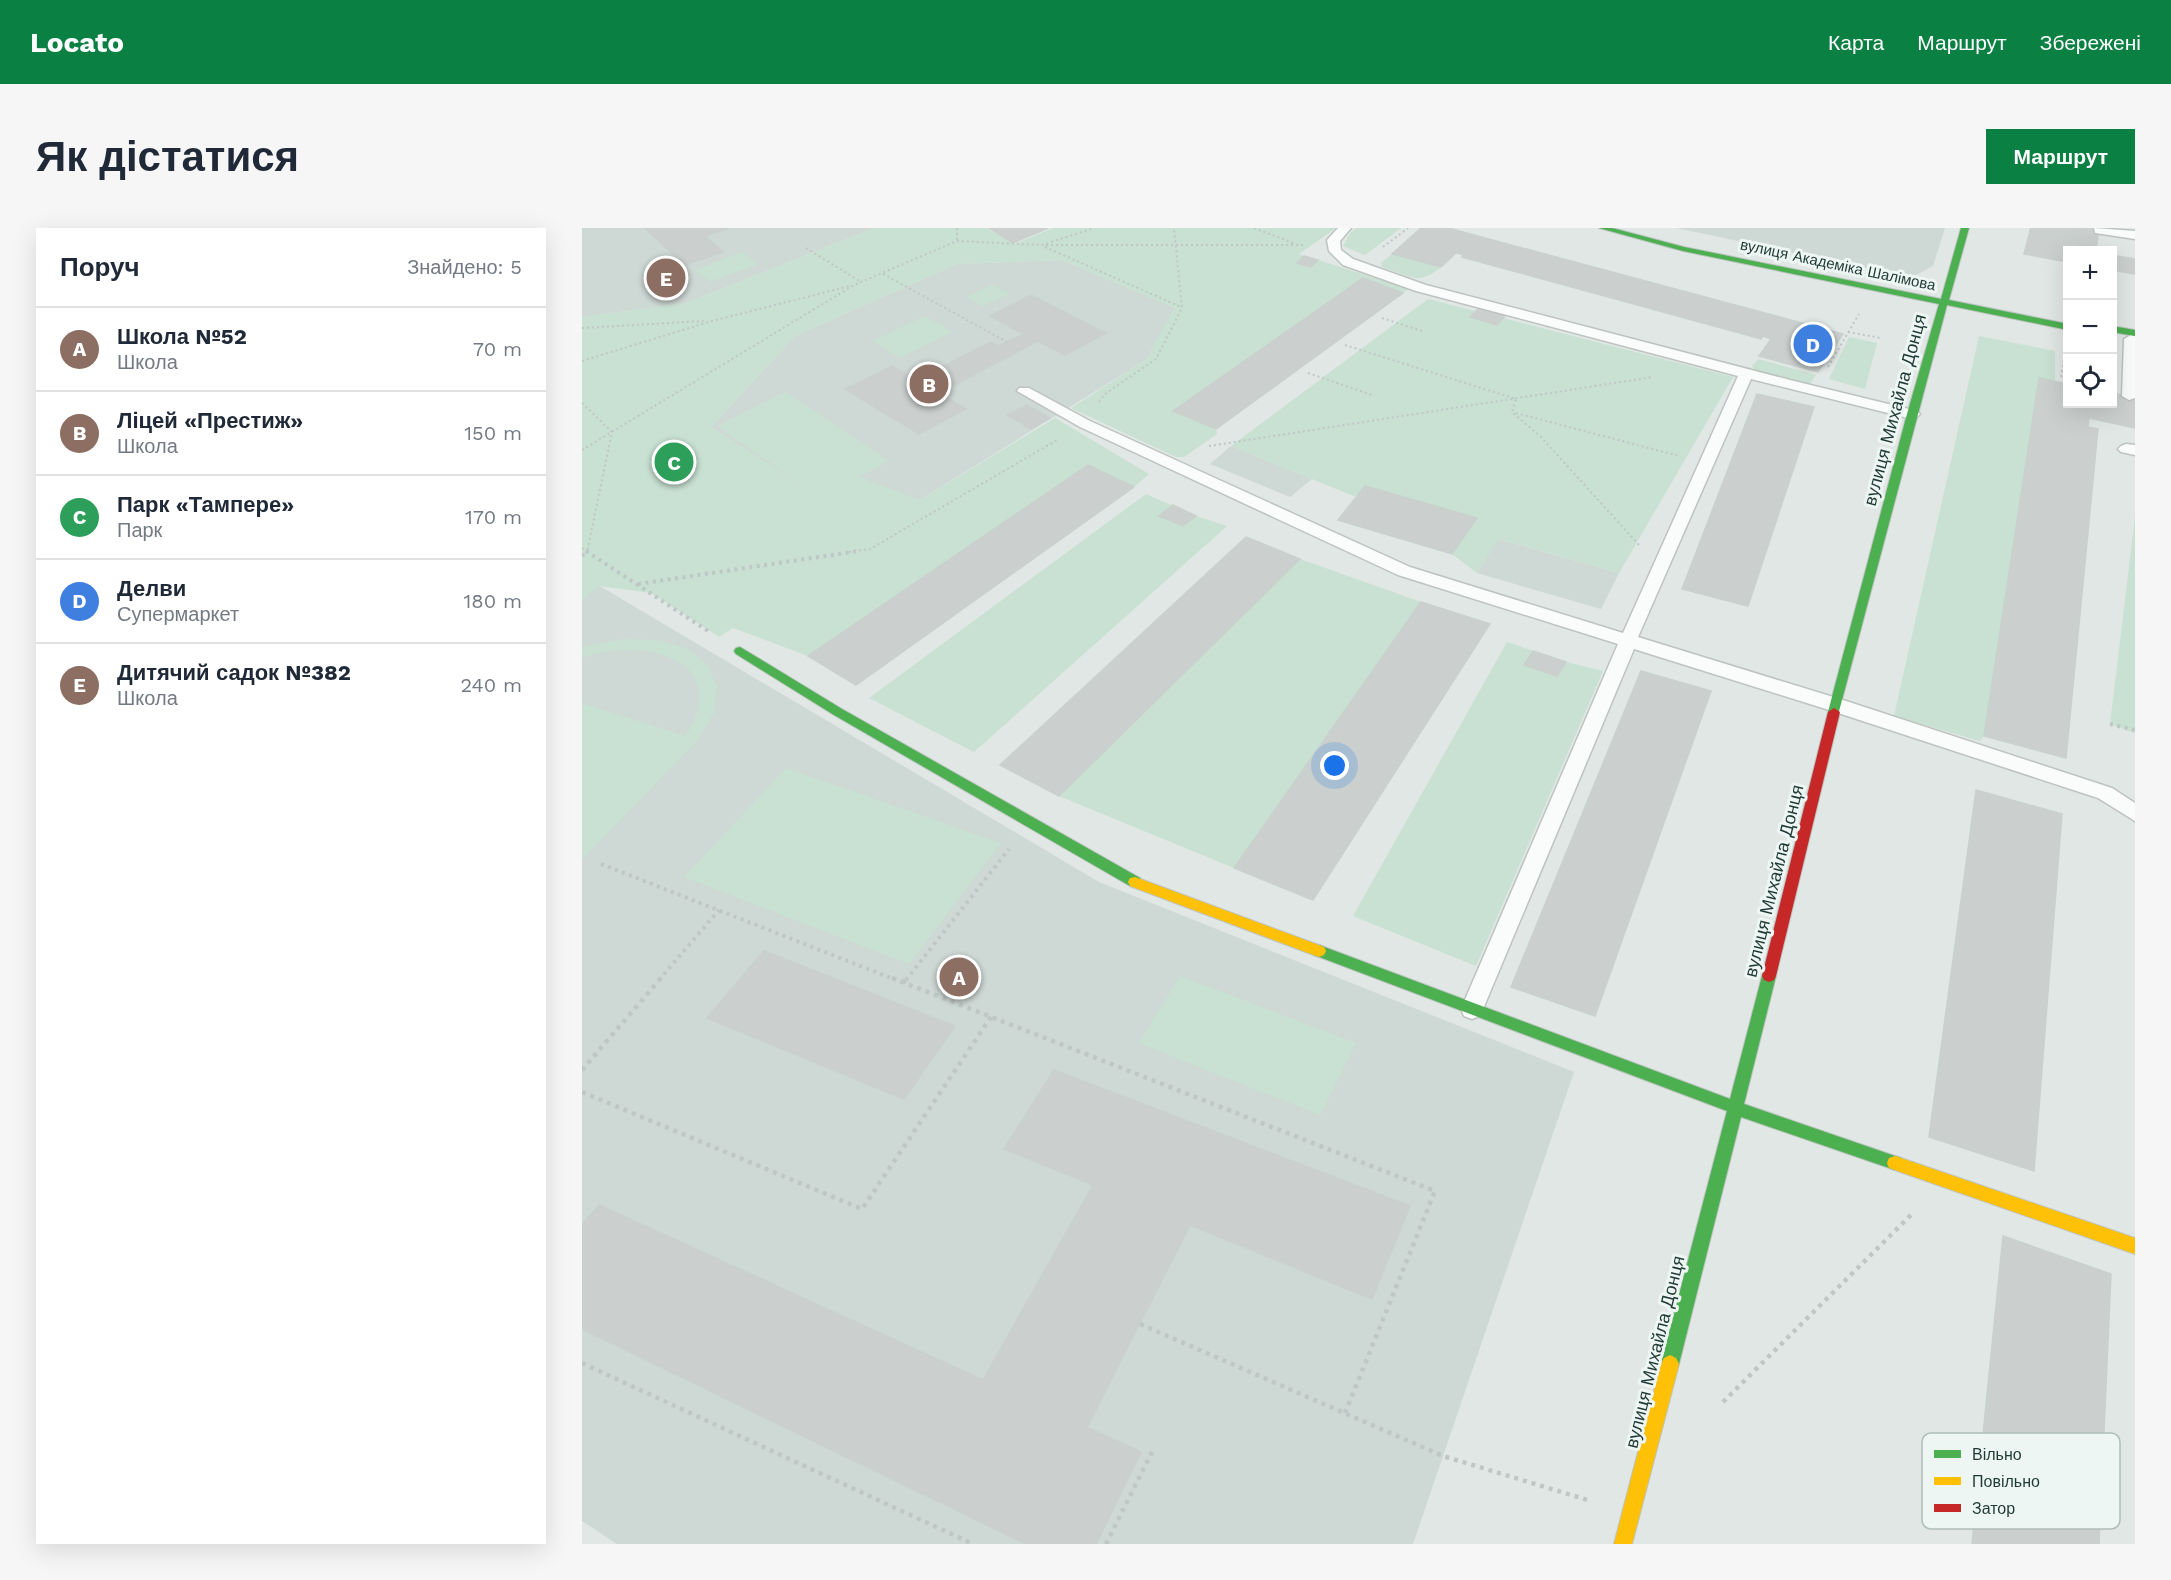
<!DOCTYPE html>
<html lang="uk">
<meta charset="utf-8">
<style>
body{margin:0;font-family:"Work Sans",sans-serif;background:#f6f6f7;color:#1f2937}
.controls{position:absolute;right:18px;top:18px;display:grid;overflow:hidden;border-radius:0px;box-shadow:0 6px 24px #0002}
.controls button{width:54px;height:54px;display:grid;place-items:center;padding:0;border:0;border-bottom:2px solid #e0e1e3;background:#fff;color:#1f2937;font:30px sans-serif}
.you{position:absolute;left:753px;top:538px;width:21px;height:21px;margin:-15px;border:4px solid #fff;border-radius:50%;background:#1a73e8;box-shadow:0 0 0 9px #1a73e833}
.badge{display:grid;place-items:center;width:39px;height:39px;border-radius:50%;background:#0b8043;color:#fff;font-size:20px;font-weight:700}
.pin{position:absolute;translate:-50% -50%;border:3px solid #fff;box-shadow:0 2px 6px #0006}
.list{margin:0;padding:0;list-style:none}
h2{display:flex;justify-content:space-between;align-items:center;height:78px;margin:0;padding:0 24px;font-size:26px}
h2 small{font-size:20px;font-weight:400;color:#747a83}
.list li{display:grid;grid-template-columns:39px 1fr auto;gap:18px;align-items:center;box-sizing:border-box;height:84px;padding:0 24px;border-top:2px solid #e0e1e3}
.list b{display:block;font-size:22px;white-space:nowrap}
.list p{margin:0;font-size:20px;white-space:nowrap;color:#747a83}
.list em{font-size:20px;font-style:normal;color:#747a83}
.icon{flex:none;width:33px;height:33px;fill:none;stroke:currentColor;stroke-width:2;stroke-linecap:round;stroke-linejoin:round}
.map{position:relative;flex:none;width:1553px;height:1316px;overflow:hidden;border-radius:0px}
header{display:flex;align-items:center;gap:36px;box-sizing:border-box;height:84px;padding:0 30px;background:#0b8043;color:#fff}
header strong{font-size:28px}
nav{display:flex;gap:33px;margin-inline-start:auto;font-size:21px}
.intro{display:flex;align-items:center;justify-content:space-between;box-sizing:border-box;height:144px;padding:0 36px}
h1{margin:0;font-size:42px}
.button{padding:15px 27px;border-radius:0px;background:#0b8043;color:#fff;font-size:21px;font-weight:700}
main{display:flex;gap:36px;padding:0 36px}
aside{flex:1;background:#fff;border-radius:0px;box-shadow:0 6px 24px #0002}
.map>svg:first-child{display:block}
</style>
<header>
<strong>Locato</strong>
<nav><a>Карта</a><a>Маршрут</a><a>Збережені</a></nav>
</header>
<div class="intro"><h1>Як дістатися</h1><a class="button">Маршрут</a></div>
<main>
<aside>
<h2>Поруч<small>Знайдено: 5</small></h2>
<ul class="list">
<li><span class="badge" style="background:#8d6e63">A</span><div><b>Школа №52</b><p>Школа</p></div><em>70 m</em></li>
<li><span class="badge" style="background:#8d6e63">B</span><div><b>Ліцей «Престиж»</b><p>Школа</p></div><em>150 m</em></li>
<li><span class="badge" style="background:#2e9e5b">C</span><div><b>Парк «Тампере»</b><p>Парк</p></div><em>170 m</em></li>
<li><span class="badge" style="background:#3f7fe0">D</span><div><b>Делви</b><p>Супермаркет</p></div><em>180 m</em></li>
<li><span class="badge" style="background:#8d6e63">E</span><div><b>Дитячий садок №382</b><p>Школа</p></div><em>240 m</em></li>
</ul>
</aside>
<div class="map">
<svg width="1553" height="1316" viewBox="0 0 1553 1316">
<rect width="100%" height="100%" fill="#e0e7e4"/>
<g fill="#ced8d4">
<path d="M0,0H292L104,75L0,89Z"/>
<path d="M1095,0H1363L1351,38L1334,47L1310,46Z"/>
<path d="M480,32L593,80L564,132L289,302L129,199L213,108L375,36Z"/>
<path d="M649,218L730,251L708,269L628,236Z"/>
<path d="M916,311L1037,345L1019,381L895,345Z"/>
<path d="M16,357L517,654L992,844L831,1316H35L0,1293V372Z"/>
</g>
<g fill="#c8e1d2">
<path d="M292,0H404L433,16L471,0H754L717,26L722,28L715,35L729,39L736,32L827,61L821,65L781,50L592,182L634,201L635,206L602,229H594L489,180L564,132L592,80L480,32L375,36L213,108L129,199L217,255L135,198L203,164L307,233L277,249L338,272L473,190L567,246L552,259L506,237L226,428L151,400L137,409L69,365L17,358L0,372V89L104,75Z"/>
<path d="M775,0H819L783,27L761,18L769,4Z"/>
<path d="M160,24L176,36L128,54L113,42Z"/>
<path d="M810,26L859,39C836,59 827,47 800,39L799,35Z"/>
<path d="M411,57L427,66L400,78L384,69Z"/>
<path d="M846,71L1151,149L1037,345L917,311L895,345L870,326L895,290L784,258L774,269L649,218Z"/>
<path d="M343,88L371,104L317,130L291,113Z"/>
<path d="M1397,108L1473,123V153L1457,150L1402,508L1398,513L1312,488Z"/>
<path d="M1267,109L1295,115L1283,161L1247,151Z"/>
<path d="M1176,131L1234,147L1228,156L1219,157L1173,142L1170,138Z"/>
<path d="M564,266L614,288L645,298L392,524L287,470Z"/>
<path d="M1553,289V505L1528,496Z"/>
<path d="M718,331L839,374L652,640L477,568Z"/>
<path d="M41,411L76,412L106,421L126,437L135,459L132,485L116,512L0,632V475L103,508C154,430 58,408 0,430V419Z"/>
<path d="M925,414L984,434L1021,443L894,738L771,688Z"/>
<path d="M204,540L419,615L327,736L102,649Z"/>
<path d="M598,748L774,815L738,887L557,815Z"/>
</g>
<g fill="#cbd0ce" stroke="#c9d0cd" stroke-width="1.5">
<path d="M63,0H147L123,8L141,24L103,37Z"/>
<path d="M407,0H466L431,15Z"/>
<path d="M839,0H866L1261,106L1236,144L1177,128L1189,111L1181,108L1179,111L880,29L882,27L874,25L859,39L810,26Z"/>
<path d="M1449,0H1517L1515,15L1448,3Z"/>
<path d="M1448,3L1515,15L1514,22H1486V34L1442,26Z"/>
<path d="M1530,27L1553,31V46L1530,42Z"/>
<path d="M722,28L736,32L729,39L715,35Z"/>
<path d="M781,50L821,65L634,201L591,183Z"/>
<path d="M449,67L524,105L483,127L456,113L357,165L384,181L337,206L263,161L310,138L343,157L370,143L362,138L409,114L417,118L442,106L408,88Z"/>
<path d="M897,80L923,88L915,97L888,89Z"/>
<path d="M1457,150L1486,156V176H1530V165L1553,169V200L1507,190L1506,199L1516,201L1484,530L1402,508Z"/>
<path d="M1175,166L1232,179L1166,378L1100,361Z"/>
<path d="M445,177L468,190L449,201L425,187Z"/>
<path d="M506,237L552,259L274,457L226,428Z"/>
<path d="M783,258L895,290L870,326L756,292Z"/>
<path d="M591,277L614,288L601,298L577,288Z"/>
<path d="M664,309L718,331L477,568L418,537Z"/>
<path d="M839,374L908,396L731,672L652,640Z"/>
<path d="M951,423L984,434L975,448L942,437Z"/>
<path d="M1059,443L1129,463L1013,788L929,759Z"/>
<path d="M1394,562L1480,586L1452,943L1347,909Z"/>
<path d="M182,723L373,798L322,871L125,790Z"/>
<path d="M472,842L828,978L790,1071L608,997L505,1199L559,1224L514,1316H444L0,1101V997L17,977L401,1152L511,957L422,921Z"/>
<path d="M1421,1008L1529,1046L1517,1316H1390Z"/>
</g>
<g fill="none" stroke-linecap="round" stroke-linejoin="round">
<defs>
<g id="lane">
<path d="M756,0H769L758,13L759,22L771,31L844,57L1208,152L1335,183L1338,186L1335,189L1330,191L1169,151L1056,409L1261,472L1530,560L1553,575V593L1516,570L1247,482L1052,421L901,781L898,788L890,791L882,788L879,781L1036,416L816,347L498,199L435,163L437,160H447L508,193L828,339L1041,405L1156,148L834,63L761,37L747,23L745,12Z"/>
<path d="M1512,0L1553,3V11L1513,5Z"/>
<path d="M1549,107L1553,108V170L1547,172L1540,168L1542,111Z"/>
<path d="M1544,216L1553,217V227L1539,224L1536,221L1539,218Z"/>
</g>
<g id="fast">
<path d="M1017,0H1030L1102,19L1359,71L1379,0H1387L1367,72L1486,96V102L1365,77L1256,487L1252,488L1246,484L1325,186L1357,76L1101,23Z"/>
<path d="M1530,98L1553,102V108L1530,104Z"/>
<path d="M158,419L260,481L558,650L560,654L558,658H548L252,487L154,426L152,423L154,420Z"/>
<path d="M737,717L1148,871L1180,748L1182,744L1187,742L1192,744L1194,748L1162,876L1313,928L1319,930L1321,935L1319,940L1313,942L1159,889L1097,1136L1094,1142L1088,1145L1082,1142L1079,1136L1145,883L732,727L730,723L732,719Z"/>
</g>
<g id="slow">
<path d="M553,649L742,719L744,723L742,727L737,729L548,658L546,654L548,650Z"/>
<path d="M1313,928L1553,1010V1026L1307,940L1305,935L1307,930Z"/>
<path d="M1088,1127L1094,1130L1097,1136L1050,1316H1032L1079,1136L1082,1130Z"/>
</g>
<path id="jam" d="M1252,480L1258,484L1194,748L1192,752L1187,754L1182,752L1180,748L1246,484Z"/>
</defs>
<use href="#lane" stroke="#bdc3c1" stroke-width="3"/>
<use href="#fast" stroke="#bcc4c1" stroke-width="2"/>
<use href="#slow" stroke="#bcc4c1" stroke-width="2"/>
<use href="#jam" stroke="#bcc4c1" stroke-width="2"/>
<g stroke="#bfc7c6" stroke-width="2" stroke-dasharray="2 3" stroke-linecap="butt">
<path d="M375,0V13"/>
<path d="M672,0L714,16"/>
<path d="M464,17H723"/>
<path d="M463,19L599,79"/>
<path d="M801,19L826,0"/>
<path d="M224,20L279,54"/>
<path d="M301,46L425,114"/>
<path d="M800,90L840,103"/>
<path d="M0,100L122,93"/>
<path d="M1266,104L1299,110"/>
<path d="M763,117L934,171L930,184L959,209L1057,317"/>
<path d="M0,133L130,93L268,58"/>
<path d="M1246,139L1277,86"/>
<path d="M726,145L790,167"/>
<path d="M1479,149L1483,126"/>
<path d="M517,174L523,166L574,131L600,80L592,0"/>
<path d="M0,175L30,204L5,324"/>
<path d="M934,185L1097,228"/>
<path d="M627,218L1071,149"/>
<path d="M0,222L272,57L375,13L460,17L512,0"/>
<path d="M0,320L6,324"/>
<path d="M267,324L288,321L475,212"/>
</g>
<g stroke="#bfc7c6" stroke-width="4" stroke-dasharray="3 4.5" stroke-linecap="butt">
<path d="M4,323L129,405"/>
<path d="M0,328L6,323"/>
<path d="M56,356L277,323"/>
<path d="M1528,496L1553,502"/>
<path d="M19,636L314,752"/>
<path d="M77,752L137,682"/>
<path d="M324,752L427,621"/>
</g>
<g stroke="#bfc7c6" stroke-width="4.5" stroke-dasharray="4 5" stroke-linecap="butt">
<path d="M310,750L853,963L763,1185"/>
<path d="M321,755L325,750"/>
<path d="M0,842L79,750"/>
<path d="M0,864L280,981L409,789"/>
<path d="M558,1096L861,1228L1009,1273"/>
<path d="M0,1135L391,1316"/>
<path d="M1141,1174L1332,984"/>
<path d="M524,1316L570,1224"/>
</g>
<use href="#lane" fill="#fafbfb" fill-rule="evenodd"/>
<use href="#fast" fill="#4caf50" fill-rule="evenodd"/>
<use href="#slow" fill="#ffc107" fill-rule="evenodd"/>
<use href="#jam" fill="#c62828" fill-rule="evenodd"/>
</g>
<g text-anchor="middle" stroke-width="6" stroke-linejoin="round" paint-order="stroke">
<g font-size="15" fill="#1f3934" stroke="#edf6f3">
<text transform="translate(1256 37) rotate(12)" y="5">вулиця Академіка Шалімова</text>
</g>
<g font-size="18" fill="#1f3934" stroke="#edf6f3">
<text transform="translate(1313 182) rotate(-75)" y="6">вулиця Михайла Донця</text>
<text transform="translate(1192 653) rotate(-76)" y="6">вулиця Михайла Донця</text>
<text transform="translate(1073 1124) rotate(-76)" y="6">вулиця Михайла Донця</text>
</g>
</g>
<rect x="1340" y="1205" width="198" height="96" rx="9" fill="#edf6f3" stroke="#afbdba" stroke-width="1.5"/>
<rect x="1352" y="1222" width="27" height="8" fill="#4caf50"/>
<rect x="1352" y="1249" width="27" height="8" fill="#ffc107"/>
<rect x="1352" y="1276" width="27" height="8" fill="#c62828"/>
<g font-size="16" fill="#1f3934">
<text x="1390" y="1232">Вільно</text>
<text x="1390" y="1259">Повільно</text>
<text x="1390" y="1286">Затор</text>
</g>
</svg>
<div class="controls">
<button>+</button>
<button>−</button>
<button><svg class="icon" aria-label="locate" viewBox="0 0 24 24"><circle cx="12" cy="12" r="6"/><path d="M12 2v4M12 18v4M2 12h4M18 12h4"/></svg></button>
</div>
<div class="you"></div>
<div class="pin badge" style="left:377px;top:749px;background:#8d6e63">A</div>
<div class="pin badge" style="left:347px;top:156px;background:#8d6e63">B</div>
<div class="pin badge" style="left:92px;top:234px;background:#2e9e5b">C</div>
<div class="pin badge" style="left:1231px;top:116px;background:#3f7fe0">D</div>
<div class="pin badge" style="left:84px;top:50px;background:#8d6e63">E</div>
</div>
</main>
